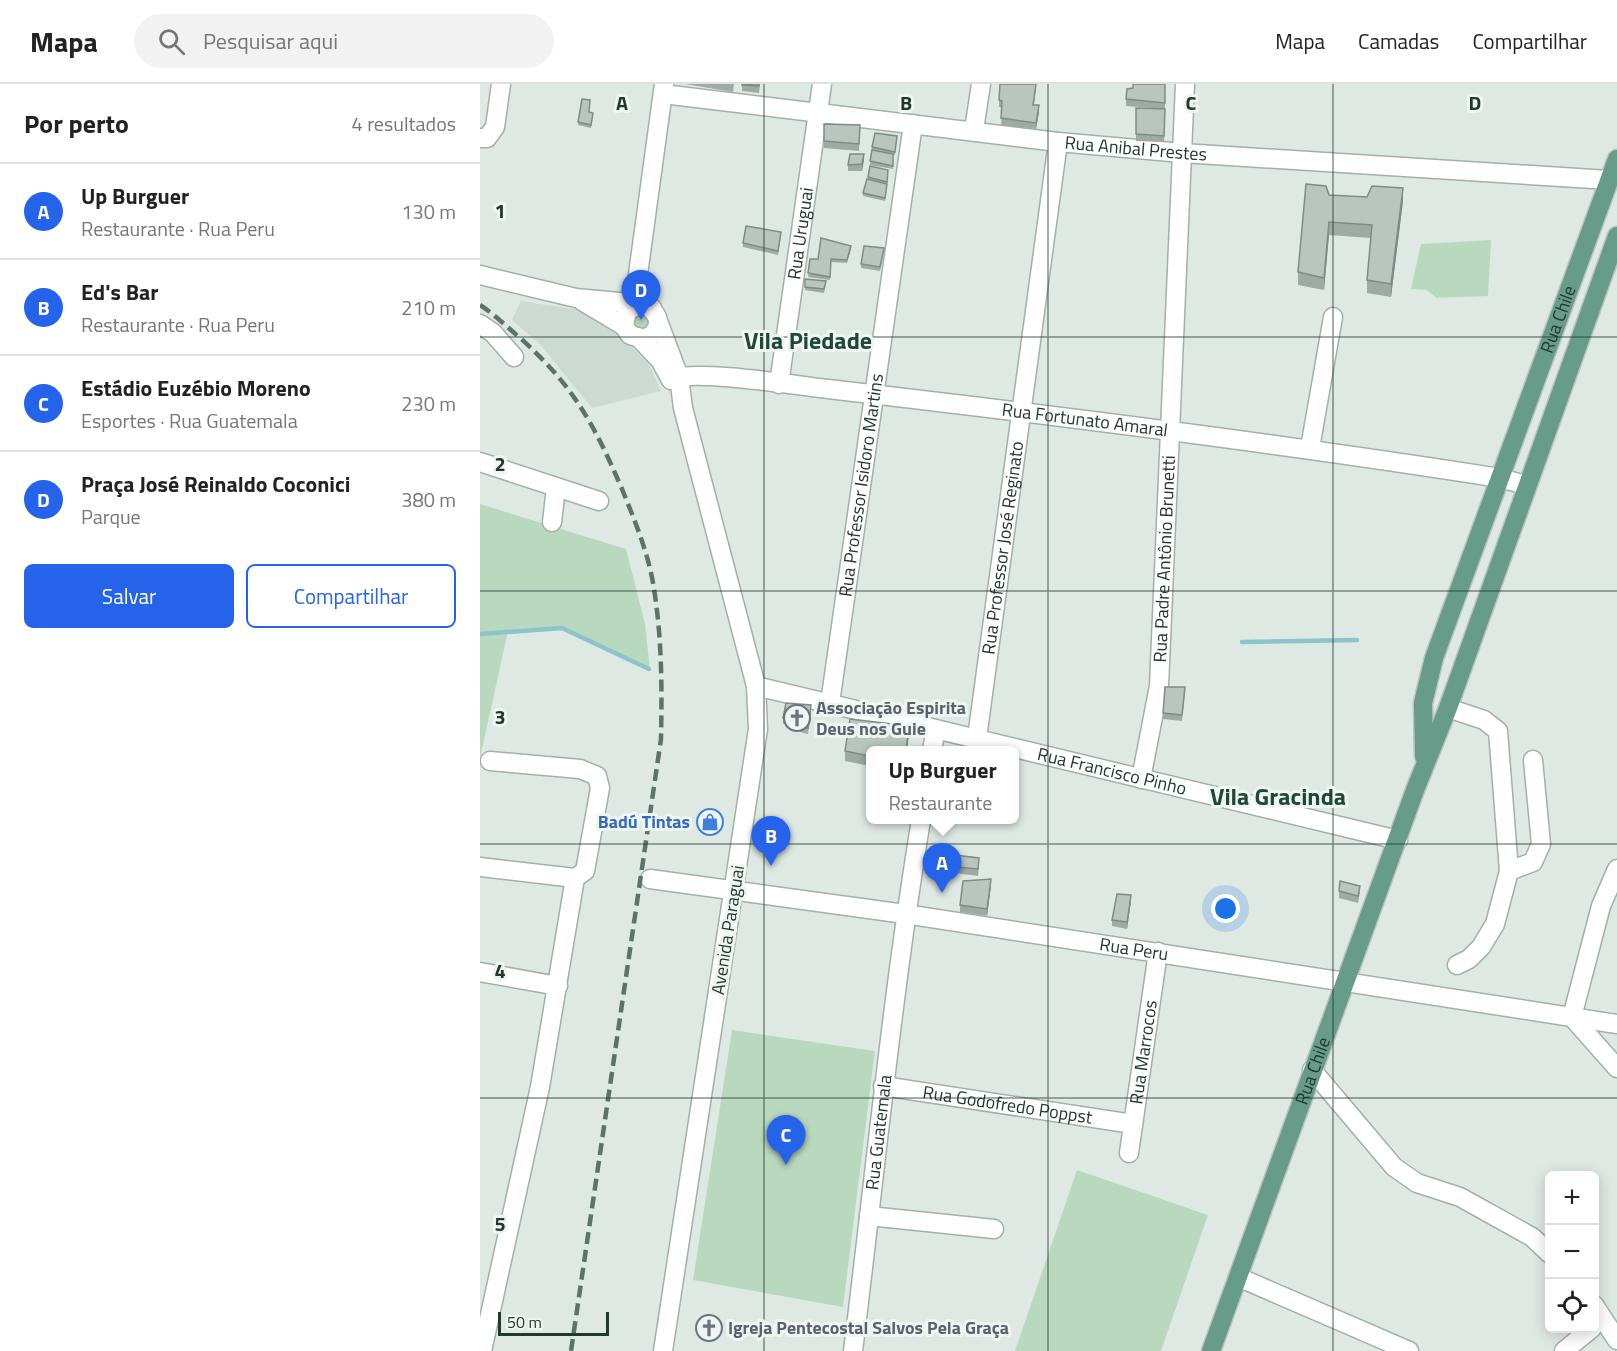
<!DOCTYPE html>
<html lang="pt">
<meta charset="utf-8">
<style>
body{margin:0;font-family:"Titillium Web",sans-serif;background:#f2f2f2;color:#222}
.controls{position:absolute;right:18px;bottom:18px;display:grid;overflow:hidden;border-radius:9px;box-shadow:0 3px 15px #0003}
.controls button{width:54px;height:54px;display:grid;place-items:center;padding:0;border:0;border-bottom:2px solid #e0e0e0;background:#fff;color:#222;font:30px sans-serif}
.scale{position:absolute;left:18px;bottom:15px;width:111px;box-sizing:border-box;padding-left:6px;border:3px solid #213730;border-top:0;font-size:16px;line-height:21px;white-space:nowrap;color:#213730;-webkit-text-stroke:4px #eff6f2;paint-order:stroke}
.you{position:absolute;left:746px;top:825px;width:21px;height:21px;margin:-15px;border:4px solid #fff;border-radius:50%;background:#1a73e8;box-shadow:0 0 0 9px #1a73e833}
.badge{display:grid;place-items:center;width:39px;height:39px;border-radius:50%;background:#2563eb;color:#fff;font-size:20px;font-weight:700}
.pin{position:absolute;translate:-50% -50px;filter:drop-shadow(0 2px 3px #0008)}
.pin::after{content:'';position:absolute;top:32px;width:21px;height:18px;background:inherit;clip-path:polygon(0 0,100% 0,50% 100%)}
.popup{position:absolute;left:386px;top:662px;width:153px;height:78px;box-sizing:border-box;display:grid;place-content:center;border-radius:9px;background:#fff;filter:drop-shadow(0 2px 4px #0005);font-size:20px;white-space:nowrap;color:#767676}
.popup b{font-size:22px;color:#222}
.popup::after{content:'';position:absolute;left:50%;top:100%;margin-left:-12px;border:12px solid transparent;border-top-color:#fff}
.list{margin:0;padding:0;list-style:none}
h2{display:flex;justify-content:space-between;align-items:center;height:78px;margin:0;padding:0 24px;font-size:26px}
h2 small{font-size:20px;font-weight:400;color:#767676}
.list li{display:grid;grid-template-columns:39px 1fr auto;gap:18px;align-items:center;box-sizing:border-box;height:96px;padding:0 24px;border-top:2px solid #e0e0e0}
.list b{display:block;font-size:22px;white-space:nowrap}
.list p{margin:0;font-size:20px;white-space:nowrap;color:#767676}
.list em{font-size:20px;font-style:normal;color:#767676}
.actions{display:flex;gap:12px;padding:18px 24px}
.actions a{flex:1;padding:14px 0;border:2px solid #2563eb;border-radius:9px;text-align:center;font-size:21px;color:#2563eb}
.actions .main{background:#2563eb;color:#fff}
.icon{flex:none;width:33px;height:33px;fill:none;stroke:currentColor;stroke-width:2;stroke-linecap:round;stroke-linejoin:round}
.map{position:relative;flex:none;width:1137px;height:1267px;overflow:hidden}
header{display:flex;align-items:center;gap:36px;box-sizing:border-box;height:84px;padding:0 30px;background:#fff;border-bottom:2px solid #e0e0e0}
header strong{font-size:28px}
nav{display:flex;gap:33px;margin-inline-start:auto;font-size:21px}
.search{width:420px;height:54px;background:#f2f2f2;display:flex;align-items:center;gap:15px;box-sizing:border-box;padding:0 21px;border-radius:33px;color:#767676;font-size:22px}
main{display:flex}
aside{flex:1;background:#fff}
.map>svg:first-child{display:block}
</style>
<header>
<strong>Mapa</strong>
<div class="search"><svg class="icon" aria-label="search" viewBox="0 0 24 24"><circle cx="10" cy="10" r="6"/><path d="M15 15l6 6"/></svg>Pesquisar aqui</div>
<nav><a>Mapa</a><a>Camadas</a><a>Compartilhar</a></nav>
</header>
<main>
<aside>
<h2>Por perto<small>4 resultados</small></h2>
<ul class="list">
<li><span class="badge">A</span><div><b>Up Burguer</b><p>Restaurante · Rua Peru</p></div><em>130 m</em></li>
<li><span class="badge">B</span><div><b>Ed's Bar</b><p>Restaurante · Rua Peru</p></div><em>210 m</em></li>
<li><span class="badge">C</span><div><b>Estádio Euzébio Moreno</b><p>Esportes · Rua Guatemala</p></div><em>230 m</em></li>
<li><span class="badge">D</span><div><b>Praça José Reinaldo Coconici</b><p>Parque</p></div><em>380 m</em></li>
</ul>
<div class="actions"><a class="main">Salvar</a><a>Compartilhar</a></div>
</aside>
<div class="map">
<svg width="1137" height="1267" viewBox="0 0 1137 1267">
<rect width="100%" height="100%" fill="#dfe9e4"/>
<path fill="#cdd9d3" d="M41,217L105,227L140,251L169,280L181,307L112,324L60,260L32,236Z"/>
<g fill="#b9d9bf">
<path d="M1011,156L1008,212L957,214L946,206L931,205L941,160Z"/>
<path d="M163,225L172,242L155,248L150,234Z"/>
<path d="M0,420L146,465L165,540L170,586L82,544L28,547L0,674Z"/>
<path d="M252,946L395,967L363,1223L213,1196Z"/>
<path d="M597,1086L728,1131L681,1267H535Z"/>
</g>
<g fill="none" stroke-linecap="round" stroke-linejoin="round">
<g stroke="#8bc5ca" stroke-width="4.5">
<path d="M0,550L82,544L169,585"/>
<path d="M762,558L877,556"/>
</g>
<defs>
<g id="minor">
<path id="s1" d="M183,10L578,58L702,69L1129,96"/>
<path d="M494,46L501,0"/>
<path d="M0,54H7L15,43L21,0"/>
<path d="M0,191L96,214L161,220"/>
<path d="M102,217L144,242"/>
<path d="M172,224L161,220L147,227L144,242L150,251L165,255L173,250L178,242C180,223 158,222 156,205L184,0"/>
<path d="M178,237L199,293L203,324L276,602L278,645L183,1267"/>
<path d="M0,240L13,249L34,273"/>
<path d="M160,255L180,276L191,296"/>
<path id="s2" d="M191,296C210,284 321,302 348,305C573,331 797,359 1020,394L1046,401"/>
<path id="s3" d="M299,300L342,0"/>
<path d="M830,364L853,233"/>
<path d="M0,378L119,417"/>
<path d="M72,438L76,404"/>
<path id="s4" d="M276,602L918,756"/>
<path id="s5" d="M350,619L433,40"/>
<path d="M968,624L1004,636L1018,647L1029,787L1015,840L1001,863L989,875L977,881"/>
<path id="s6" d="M497,654L578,58"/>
<path d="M452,666L456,645"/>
<path id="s7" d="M661,695L679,602L705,0"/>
<path d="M0,783L95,794L105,787L120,704L117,692L100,685L10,677"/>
<path d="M1137,785L1121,822L1092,933L1137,984"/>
<path d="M1029,787L1053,778L1061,760L1053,676"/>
<path id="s8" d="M170,795L425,830L1137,940"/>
<path d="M0,888L78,902"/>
<path d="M832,986L914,1083L937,1099L980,1113L1052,1153L1070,1170"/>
<path id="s9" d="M403,1002L653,1040"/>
<path id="s10" d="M649,1069L678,868"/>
<path d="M389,1132L514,1145"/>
<path d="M758,1193L929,1267"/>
<path d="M1114,1221L1137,1256"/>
<path d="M2,1267L60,1003L95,794"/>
<path id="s11" d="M373,1267C395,1090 412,912 441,736"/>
<path d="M1084,1267L1112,1244"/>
</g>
<g id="major">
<path id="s12" d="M944,672L943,619L954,574L1137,75"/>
<path id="s13" d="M731,1267L935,706L968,624L1137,152"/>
</g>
</defs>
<use href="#minor" stroke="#a2b0aa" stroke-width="21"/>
<use href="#major" stroke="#bcc3c1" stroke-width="21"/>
<use href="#minor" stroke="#fff" stroke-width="18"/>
<use href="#major" stroke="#679b8a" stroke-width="18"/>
<path stroke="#5c736b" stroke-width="4.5" stroke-dasharray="12 6" stroke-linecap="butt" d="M0,221C14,230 26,242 39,253C93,301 114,340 142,405C155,437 169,471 174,505C182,555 182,604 181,655L91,1267"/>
</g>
<g fill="#9eaaa4">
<path d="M205,0H254L253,8Z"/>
<path d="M262,0H280L279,9L262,7Z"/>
<path d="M685,0V25L646,22V15Z"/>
<path d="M556,5L554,21L559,28L556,45L521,41L522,23H519V16Z"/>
<path d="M656,24L685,25L684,58L656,57Z"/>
<path d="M109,29L113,32L111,44L98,41V38Z"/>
<path d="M344,40L380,41L379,67L344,64Z"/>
<path d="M417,52L415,71H413V85L390,81L392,63Z"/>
<path d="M384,76L382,87H368V81Z"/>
<path d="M408,86L407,104L405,117L383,112V109L388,93Z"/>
<path d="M849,111L923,117L911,213L887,209V196L891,154L849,151L844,206L818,201V188Z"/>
<path d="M301,151L298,171L263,163V159Z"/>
<path d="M371,165L367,179L351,178L350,196L328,193L330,175H338Z"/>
<path d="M404,168L400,187L381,184V180Z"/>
<path d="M325,195L346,200L344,209L325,206Z"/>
<path d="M705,609L702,637L683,635V629Z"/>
<path d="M331,627L328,650L320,648V643L303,640V634Z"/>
<path d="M429,652L390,666V682L365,677V667Z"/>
<path d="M241,735L239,745L220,741V738Z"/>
<path d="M499,780L498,792L466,788V782Z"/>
<path d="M511,802L507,832L480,828V821Z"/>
<path d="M859,807L880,808L878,819L859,814Z"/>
<path d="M651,817L647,845L632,842V836Z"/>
</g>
<g fill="#818b86">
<path d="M559,21V28L556,45V39Z"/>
<path d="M384,70V76L382,87V80Z"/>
<path d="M923,104V117L911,213V200Z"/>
<path d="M849,138V151L844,206V194Z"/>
<path d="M429,642V652L427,666H426Z"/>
<path d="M511,795V802L507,832V825Z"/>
<path d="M651,811V817L647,845V838Z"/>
</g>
<g fill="#b8c6bf" stroke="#818b86" stroke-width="1.5">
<path d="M262,0H279V2L262,1Z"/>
<path d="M520,0H556L553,21H559L556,39L521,34L522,17L519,16Z"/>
<path d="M653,0H685V19L646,15L647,5L653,4Z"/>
<path d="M102,15L110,16L109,28L113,29L111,41L98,38Z"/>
<path d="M656,24L685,25L684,52L656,50Z"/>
<path d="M344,40L380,41L379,60L344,57Z"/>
<path d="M395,49L417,52L415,68L392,63Z"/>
<path d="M392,66L413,70V82L390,77Z"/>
<path d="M370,70H384L382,80L368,81Z"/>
<path d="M390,82L408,86L407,98L388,93Z"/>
<path d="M387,95L407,100L405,114L383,109Z"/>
<path d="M826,100L846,102L849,111L887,113L892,102L923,104L911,200L887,196L892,141L849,138L844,194L818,188Z"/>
<path d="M266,142L301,148L298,167L263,159Z"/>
<path d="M341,154L371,162L367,176L351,175L350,193L328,189L330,175H338Z"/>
<path d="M384,162L404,164L400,183L381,180Z"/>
<path d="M325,195L346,197L344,205L325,203Z"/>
<path d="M685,603H705L702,631L683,629Z"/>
<path d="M306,619L331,621L328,644L320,642L321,636L303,634Z"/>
<path d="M370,635L429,642L426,666H390V672L365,667Z"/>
<path d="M221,729L241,732L239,741L220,738Z"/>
<path d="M467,770L499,774L498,785L466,782Z"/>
<path d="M511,795L507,825L480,821L483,797Z"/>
<path d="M860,797L880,802L878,812L859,807Z"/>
<path d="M637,810L651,811L647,838L632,836Z"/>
</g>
<path fill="none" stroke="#213730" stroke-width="1.5" stroke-opacity="0.55" d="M284,0V1267M568,0V1267M853,0V1267M0,253H1137M0,507H1137M0,760H1137M0,1014H1137"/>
<defs>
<symbol id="church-ring" viewBox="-11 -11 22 22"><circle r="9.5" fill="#eff6f2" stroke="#6b7280" stroke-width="1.5"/><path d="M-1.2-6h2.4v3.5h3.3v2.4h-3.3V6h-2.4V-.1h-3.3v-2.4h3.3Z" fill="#6b7280"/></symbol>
<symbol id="shop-ring" viewBox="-11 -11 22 22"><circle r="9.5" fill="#eff6f2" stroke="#3f7fe0" stroke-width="1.5"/><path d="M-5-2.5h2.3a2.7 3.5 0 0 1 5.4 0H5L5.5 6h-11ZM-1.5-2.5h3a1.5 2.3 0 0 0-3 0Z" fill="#3f7fe0"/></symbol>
</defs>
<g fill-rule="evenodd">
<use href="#church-ring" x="302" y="619" width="30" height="30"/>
<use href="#shop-ring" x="215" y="723" width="30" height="30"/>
<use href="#church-ring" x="214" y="1229" width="30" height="30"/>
</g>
<g text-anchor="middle" stroke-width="6" stroke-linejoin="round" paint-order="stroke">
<g font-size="18" fill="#213730" stroke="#eff6f2">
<text dy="6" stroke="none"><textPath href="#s1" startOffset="476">Rua Anibal Prestes</textPath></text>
<text dy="6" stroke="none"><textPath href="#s3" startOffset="152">Rua Uruguai</textPath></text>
<text dy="6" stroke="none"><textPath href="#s12" startOffset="460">Rua Chile</textPath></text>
<text dy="6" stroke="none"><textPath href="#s2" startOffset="417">Rua Fortunato Amaral</textPath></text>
<text dy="6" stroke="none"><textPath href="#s5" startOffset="220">Rua Professor Isidoro Martins</textPath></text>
<text dy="6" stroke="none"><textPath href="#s6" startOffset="192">Rua Professor José Reginato</textPath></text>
<text dy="6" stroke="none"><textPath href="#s7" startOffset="222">Rua Padre Antônio Brunetti</textPath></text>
<text dy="6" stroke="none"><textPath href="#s4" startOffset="366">Rua Francisco Pinho</textPath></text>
<text transform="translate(248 846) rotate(-81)" y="6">Avenida Paraguai</text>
<text dy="6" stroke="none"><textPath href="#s8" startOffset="489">Rua Peru</textPath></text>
<text dy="6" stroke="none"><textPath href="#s10" startOffset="102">Rua Marrocos</textPath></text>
<text dy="6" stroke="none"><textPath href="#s13" startOffset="298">Rua Chile</textPath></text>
<text dy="6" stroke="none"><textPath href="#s9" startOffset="126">Rua Godofredo Poppst</textPath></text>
<text dy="6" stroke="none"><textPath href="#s11" startOffset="220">Rua Guatemala</textPath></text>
</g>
<g font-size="18" font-weight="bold" fill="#5b616d" stroke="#eff6f2" text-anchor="start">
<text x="336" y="630">Associação Espirita<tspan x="336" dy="21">Deus nos Guie</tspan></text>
<text x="248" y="1250">Igreja Pentecostal Salvos Pela Graça</text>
</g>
<g font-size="18" font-weight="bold" fill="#366cbe" stroke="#eff6f2" text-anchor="end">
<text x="210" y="744">Badú Tintas</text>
</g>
<g font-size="24" font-weight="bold" fill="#1f483b" stroke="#eff6f2">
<text x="328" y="265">Vila Piedade</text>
<text x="798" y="721">Vila Gracinda</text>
</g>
</g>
<g font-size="20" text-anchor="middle" font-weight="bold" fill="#213730" stroke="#eff6f2" stroke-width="6" stroke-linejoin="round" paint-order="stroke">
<text x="142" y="26">A</text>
<text x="426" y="26">B</text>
<text x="711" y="26">C</text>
<text x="995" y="26">D</text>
<text x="20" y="134">1</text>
<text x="20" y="387">2</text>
<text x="20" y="640">3</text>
<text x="20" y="894">4</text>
<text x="20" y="1147">5</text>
</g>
</svg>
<div class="controls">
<button>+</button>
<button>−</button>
<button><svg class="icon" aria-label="locate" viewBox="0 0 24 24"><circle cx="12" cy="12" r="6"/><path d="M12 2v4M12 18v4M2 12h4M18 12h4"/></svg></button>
</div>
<div class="scale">50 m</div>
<div class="you"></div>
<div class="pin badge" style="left:462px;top:809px">A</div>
<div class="popup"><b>Up Burguer</b>Restaurante</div>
<div class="pin badge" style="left:291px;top:782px">B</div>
<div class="pin badge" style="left:306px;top:1081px">C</div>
<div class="pin badge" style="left:161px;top:236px">D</div>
</div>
</main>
